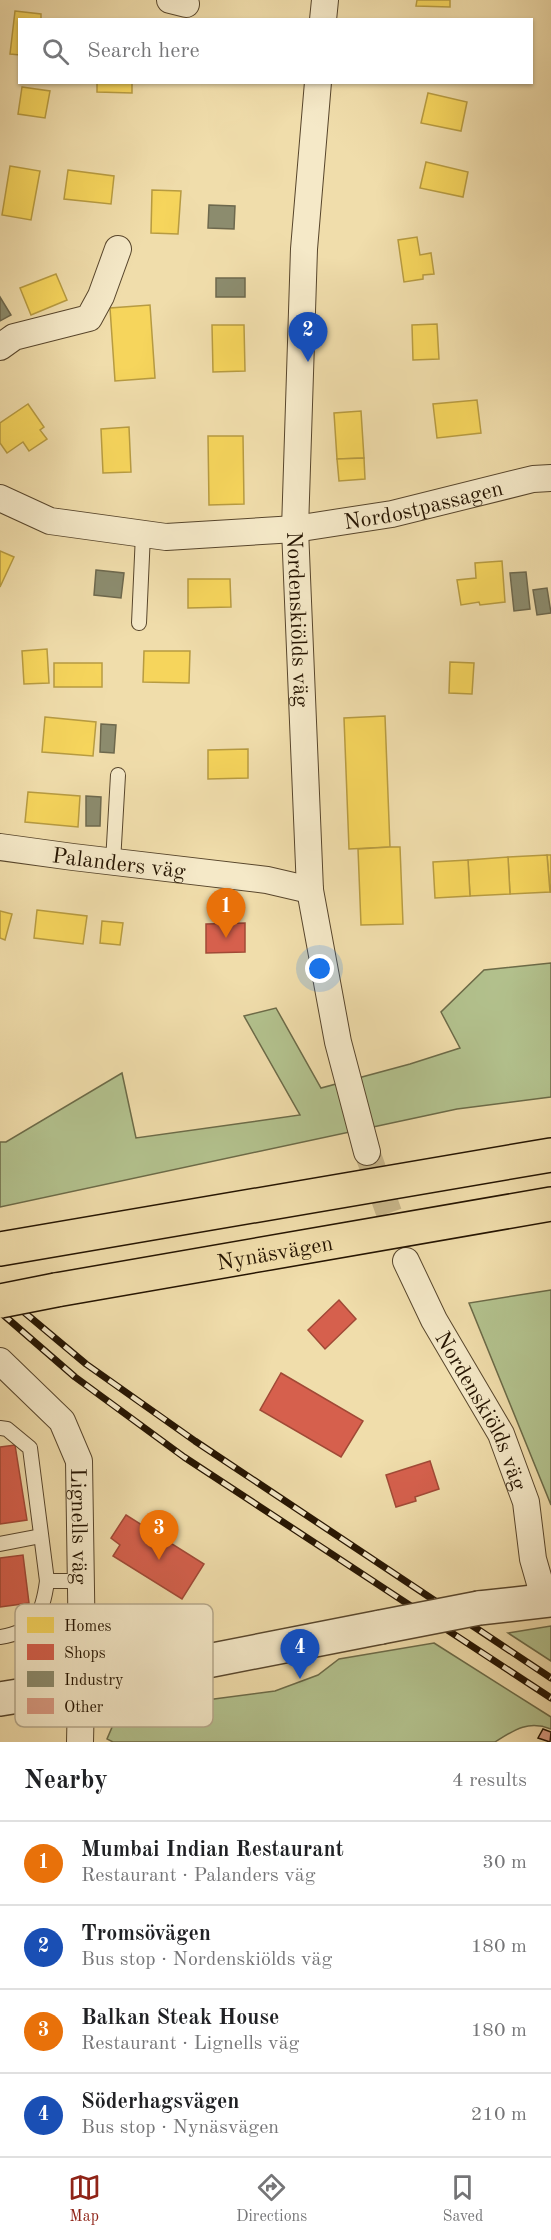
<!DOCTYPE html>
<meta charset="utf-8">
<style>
body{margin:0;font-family:"Old Standard TT",serif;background:#f6f6f6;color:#202124}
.you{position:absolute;left:320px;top:969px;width:21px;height:21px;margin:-15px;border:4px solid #fff;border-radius:50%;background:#1a73e8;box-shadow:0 0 0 9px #1a73e833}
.badge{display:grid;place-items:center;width:39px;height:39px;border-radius:50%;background:#8f2418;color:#fff;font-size:20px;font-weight:700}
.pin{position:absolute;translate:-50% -50px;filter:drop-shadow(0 2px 3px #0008)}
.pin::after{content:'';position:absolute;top:32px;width:21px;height:18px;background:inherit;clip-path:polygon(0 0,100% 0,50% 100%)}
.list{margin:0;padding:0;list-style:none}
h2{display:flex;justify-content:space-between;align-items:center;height:78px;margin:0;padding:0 24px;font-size:26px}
h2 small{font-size:20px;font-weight:400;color:#757577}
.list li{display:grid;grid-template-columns:39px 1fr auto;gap:18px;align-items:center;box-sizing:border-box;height:84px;padding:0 24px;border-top:2px solid #e0e0e0}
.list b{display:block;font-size:22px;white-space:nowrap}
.list p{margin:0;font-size:20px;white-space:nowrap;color:#757577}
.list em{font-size:20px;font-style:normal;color:#757577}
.icon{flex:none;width:33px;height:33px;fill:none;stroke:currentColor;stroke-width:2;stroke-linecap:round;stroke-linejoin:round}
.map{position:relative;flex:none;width:551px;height:1742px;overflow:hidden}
.search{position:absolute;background:#fff;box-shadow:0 2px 4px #0004;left:18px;right:18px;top:18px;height:66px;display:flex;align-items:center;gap:15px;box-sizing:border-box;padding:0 21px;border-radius:0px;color:#757577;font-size:22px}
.sheet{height:414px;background:#fff}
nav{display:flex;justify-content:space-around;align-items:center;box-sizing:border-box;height:84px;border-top:2px solid #e0e0e0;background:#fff;font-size:16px;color:#757577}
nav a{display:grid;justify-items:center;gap:3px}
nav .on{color:#8f2418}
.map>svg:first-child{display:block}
</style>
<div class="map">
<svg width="551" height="1742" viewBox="0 0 551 1742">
<rect width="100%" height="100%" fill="#f0ddab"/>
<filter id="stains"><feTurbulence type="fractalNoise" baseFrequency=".00333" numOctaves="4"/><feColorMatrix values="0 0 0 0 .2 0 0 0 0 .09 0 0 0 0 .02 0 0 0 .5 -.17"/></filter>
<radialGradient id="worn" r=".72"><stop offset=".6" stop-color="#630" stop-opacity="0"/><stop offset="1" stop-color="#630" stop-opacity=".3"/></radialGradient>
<g fill="#b3c28e" stroke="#6c6b48" stroke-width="1.5">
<path d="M551,963V1097L457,1109L0,1207V1142H6L122,1073L136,1138L300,1115L244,1016L276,1008L321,1088L410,1064L460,1048L441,1012L484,970Z"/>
<path d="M551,1290V1505L469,1303Z"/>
<path d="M551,1626V1661L508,1633Z"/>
<path d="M434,1643L551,1717V1729C528,1720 514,1730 495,1742H113L107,1739L113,1725L134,1707L170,1693L214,1699L275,1691L318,1675L339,1659Z"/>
</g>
<g fill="#f6d55c" stroke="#b79b41" stroke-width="1.5">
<path d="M417,0H450V7L416,6Z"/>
<path d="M15,11L41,14V20H20V55L10,54Z"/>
<path d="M97,82H132V93L97,92Z"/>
<path d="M22,87L50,91L45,118L18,114Z"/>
<path d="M428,93L467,102L461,131L421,123Z"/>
<path d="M426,162L468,172L463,197L420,188Z"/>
<path d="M10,166L40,171L31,220L2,215Z"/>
<path d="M68,170L114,176L111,204L64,199Z"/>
<path d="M152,190L181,191L178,234L151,233Z"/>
<path d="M417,237L420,255L431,253L434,274L423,275V279L404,282L398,240Z"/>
<path d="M56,274L67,300L31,315L20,288Z"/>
<path d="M150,305L155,378L115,381L110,308Z"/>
<path d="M437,324L439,359L413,360L412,325Z"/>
<path d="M212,325H244L245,371L213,372Z"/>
<path d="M477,400L481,433L437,438L433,404Z"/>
<path d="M28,404L44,427L40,430L47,439L29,451L23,442L7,453L0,443V423Z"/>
<path d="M361,411L364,458L337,459L334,413Z"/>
<path d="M129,427L131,472L103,473L101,429Z"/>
<path d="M208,436H243L244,504L209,505Z"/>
<path d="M364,458L365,479L339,481L337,459Z"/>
<path d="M0,551L14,557L0,587Z"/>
<path d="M502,561L505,602L480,605L479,602L461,605L457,580L476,578L475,563Z"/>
<path d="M188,579H230L231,607L188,608Z"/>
<path d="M47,649L49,683L24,684L22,651Z"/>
<path d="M144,651H190L189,683L143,682Z"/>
<path d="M450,662L474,663L472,694L449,693Z"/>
<rect x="54" y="663" width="48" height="24"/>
<path d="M385,716L390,847L349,849L344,718Z"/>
<path d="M45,717L96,722L93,756L42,752Z"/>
<path d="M248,749V778L208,779V750Z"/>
<path d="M28,792L80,796L78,827L25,822Z"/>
<path d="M390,847H400L403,924L361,925L358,849Z"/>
<path d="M547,855H551V892H550Z"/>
<path d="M547,855L550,892L510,894L508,857Z"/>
<path d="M508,857L510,894L470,896L468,860Z"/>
<path d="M468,860L470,896L435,898L433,862Z"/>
<path d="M37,910L87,916L83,944L34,938Z"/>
<path d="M0,911L12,914L5,940L0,938Z"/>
<path d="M102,921L123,923L120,945L100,943Z"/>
</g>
<g fill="#d6604d" stroke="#a14936" stroke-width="1.5">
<path d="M245,923V952L206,953V924Z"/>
<path d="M339,1300L356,1319L325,1349L308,1330Z"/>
<path d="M281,1373L363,1421L341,1457L260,1410Z"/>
<path d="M15,1445L27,1520L0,1524V1447Z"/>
<path d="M430,1461L439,1489L415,1497L416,1501L396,1507L386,1475Z"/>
<path d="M126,1515L204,1564L182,1599L113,1556L120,1545L111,1538Z"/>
<path d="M23,1555L29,1603L0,1607V1558Z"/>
</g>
<g fill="#8c8c6e" stroke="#6d684d" stroke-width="1.5">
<path d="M209,205L235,206L234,229L208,228Z"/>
<rect x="216" y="278" width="29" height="19"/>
<path d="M0,297L11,315L0,321Z"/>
<path d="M96,570L124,573L121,598L94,595Z"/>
<path d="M526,572L530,609L514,611L510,573Z"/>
<path d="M547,588L551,613L537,615L533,590Z"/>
<path d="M101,724L116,725L114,753L100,752Z"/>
<path d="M86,796L101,797L100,826H86Z"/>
</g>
<path fill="#da9b83" stroke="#251401" stroke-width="1.5" d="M543,1729L551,1732L550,1742L538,1738Z"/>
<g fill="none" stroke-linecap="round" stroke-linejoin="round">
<path stroke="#c7b589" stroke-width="26" stroke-dasharray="26 13" stroke-linecap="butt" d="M367,1152L401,1246"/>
<defs>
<g id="service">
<path d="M139,623L143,534"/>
<path d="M113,862L118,775"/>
<path d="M0,1428L7,1429L30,1448L47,1581H82"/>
<path d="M0,1544L41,1536"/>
<path d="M0,1637C36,1632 43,1612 47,1581"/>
</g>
<g id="minor">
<path d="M170,0L186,4"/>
<path d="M323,20L325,0"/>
<path id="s1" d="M318,82L304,249L295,529L310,890L338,1042L367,1152"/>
<path d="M0,347L14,337L89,318L101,296L118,249"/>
<path id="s2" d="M0,498L50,521L166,537L295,529L392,514L533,479L551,478"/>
<path id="s3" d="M0,847L73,857L267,880L310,890"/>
<path id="s4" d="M406,1261L434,1320L501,1434L526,1502L533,1559L545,1601"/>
<path id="s5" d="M0,1361L62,1421L79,1461L82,1654L80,1742"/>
</g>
<g id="tertiary">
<path d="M479,1608L551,1600"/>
<path d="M0,1699L80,1686L381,1627"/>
</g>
<g id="motorway">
<path d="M0,1249L551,1155"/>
<path id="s6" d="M56,1290L551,1204"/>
</g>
</defs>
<use href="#service" stroke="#58462c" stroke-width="16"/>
<use href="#minor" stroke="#58462c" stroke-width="28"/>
<use href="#tertiary" stroke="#58462c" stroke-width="36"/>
<use href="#motorway" stroke="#251401" stroke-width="36"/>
<use href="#service" stroke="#f5e9c8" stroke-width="14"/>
<use href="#minor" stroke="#f5e9c8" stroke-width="26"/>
<use href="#tertiary" stroke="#f5e9c8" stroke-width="33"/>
<use href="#motorway" stroke="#f0ddab" stroke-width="33"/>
<defs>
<g id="rail">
<path d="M0,1292L86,1364L195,1441L551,1678"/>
<path d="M0,1312L75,1377L184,1457L551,1698"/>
</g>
</defs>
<use href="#rail" stroke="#251401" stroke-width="7"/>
<use href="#rail" stroke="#f5e9c8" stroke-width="4.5" stroke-dasharray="14" stroke-linecap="butt"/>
<defs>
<path id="tertiary-bridge" d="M381,1627L479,1608"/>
<path id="motorway-bridge" d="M0,1301L56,1290"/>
</defs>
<use href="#tertiary-bridge" stroke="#58462c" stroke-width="36" stroke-linecap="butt"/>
<use href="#motorway-bridge" stroke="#251401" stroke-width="36" stroke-linecap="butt"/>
<use href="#tertiary-bridge" stroke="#f5e9c8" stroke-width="33"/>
<use href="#motorway-bridge" stroke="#f0ddab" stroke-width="33"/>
</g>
<g text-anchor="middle" stroke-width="6" stroke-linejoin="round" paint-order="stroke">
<g font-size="22" fill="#251401" stroke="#f5e9c8">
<text dy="8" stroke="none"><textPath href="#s2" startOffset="432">Nordostpassagen</textPath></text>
<text dy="8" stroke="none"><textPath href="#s1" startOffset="538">Nordenskiölds väg</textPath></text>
<text dy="8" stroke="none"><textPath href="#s3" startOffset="120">Palanders väg</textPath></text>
<text dy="8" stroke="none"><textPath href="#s6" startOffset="222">Nynäsvägen</textPath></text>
<text dy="8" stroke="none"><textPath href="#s4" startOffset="168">Nordenskiölds väg</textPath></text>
<text dy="8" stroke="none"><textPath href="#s5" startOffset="195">Lignells väg</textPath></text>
</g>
</g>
<rect x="15" y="1604" width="198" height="123" rx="9" fill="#f5e9c8" stroke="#b7a98c" stroke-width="1.5"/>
<rect x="27" y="1617" width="27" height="16" fill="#f6d55c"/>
<rect x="27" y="1644" width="27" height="16" fill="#d6604d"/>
<rect x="27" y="1671" width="27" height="16" fill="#8c8c6e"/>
<rect x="27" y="1698" width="27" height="16" fill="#da9b83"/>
<g font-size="16" fill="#251401">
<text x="64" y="1631">Homes</text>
<text x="64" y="1658">Shops</text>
<text x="64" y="1685">Industry</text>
<text x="64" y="1712">Other</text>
</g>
<rect width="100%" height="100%" filter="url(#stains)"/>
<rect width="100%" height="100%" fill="url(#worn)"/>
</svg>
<div class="you"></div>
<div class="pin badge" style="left:226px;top:938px;background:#e8710a">1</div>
<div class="pin badge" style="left:308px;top:362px;background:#1a4fb4">2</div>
<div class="pin badge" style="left:159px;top:1560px;background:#e8710a">3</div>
<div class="pin badge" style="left:300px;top:1679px;background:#1a4fb4">4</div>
<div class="search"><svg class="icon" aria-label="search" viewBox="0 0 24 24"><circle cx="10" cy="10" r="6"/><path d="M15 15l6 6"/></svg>Search here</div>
</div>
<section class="sheet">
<h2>Nearby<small>4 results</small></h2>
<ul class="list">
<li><span class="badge" style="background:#e8710a">1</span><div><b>Mumbai Indian Restaurant</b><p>Restaurant · Palanders väg</p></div><em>30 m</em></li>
<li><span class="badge" style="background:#1a4fb4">2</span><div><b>Tromsövägen</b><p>Bus stop · Nordenskiölds väg</p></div><em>180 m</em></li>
<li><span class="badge" style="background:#e8710a">3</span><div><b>Balkan Steak House</b><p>Restaurant · Lignells väg</p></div><em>180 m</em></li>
<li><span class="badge" style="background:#1a4fb4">4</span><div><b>Söderhagsvägen</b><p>Bus stop · Nynäsvägen</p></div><em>210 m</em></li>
</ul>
</section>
<nav>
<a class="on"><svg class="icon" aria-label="map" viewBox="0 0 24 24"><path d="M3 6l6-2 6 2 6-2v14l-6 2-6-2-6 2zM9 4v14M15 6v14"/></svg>Map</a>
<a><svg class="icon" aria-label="directions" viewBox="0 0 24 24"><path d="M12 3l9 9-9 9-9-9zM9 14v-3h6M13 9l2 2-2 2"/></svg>Directions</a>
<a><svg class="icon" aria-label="saved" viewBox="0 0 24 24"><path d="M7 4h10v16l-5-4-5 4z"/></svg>Saved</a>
</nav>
